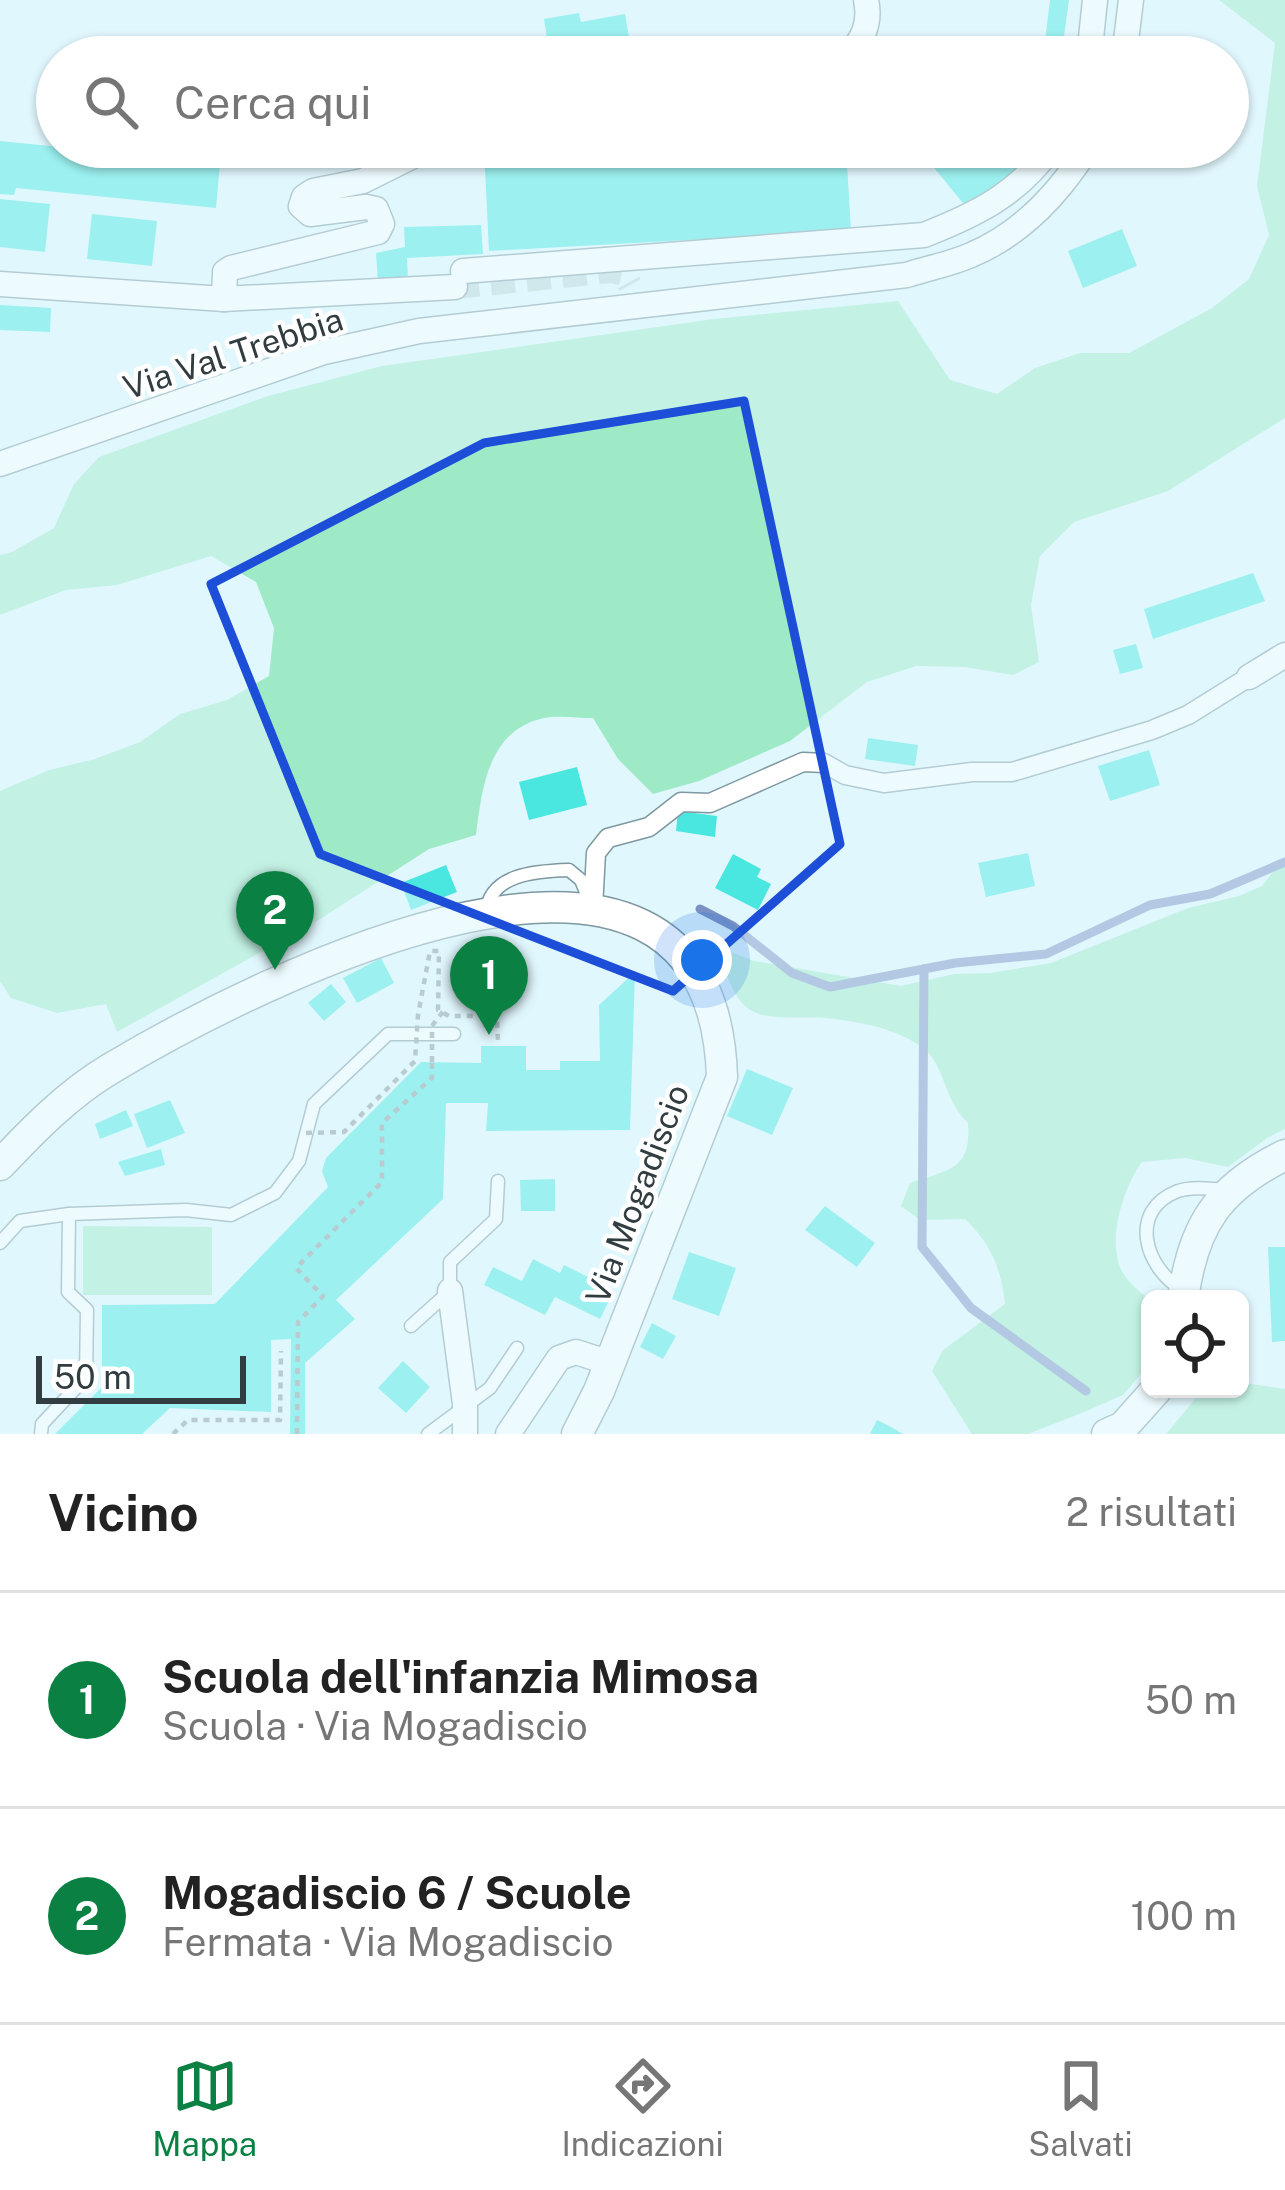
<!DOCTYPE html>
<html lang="it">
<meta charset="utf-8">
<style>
body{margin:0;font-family:"Public Sans",sans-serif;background:#f6f6f6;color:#222}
.controls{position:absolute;right:36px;bottom:36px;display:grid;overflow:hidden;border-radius:18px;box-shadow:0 3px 9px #0004}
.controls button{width:108px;height:108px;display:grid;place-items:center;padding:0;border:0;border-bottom:3px solid #e0e0e0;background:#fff;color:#222;font:60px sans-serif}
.scale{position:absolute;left:36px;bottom:30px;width:210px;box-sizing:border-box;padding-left:12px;border:6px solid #323d41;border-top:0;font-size:33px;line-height:42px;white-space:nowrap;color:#323d41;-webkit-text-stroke:9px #fff;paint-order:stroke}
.you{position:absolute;left:702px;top:960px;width:42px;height:42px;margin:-30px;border:9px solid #fff;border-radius:50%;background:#1a73e8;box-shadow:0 0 0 18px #1a73e833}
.badge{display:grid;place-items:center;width:78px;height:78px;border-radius:50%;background:#0b8043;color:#fff;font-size:39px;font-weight:700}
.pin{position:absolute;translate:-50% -99px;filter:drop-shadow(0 3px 6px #0008)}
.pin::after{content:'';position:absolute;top:63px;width:42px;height:36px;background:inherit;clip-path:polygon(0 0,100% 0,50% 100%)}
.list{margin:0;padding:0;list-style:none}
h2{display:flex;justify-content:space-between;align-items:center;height:156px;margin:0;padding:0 48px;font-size:51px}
h2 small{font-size:39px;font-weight:400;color:#767676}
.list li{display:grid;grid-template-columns:78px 1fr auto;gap:36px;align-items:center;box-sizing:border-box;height:216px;padding:0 48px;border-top:3px solid #e0e0e0}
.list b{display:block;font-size:45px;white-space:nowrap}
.list p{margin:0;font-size:39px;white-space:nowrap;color:#767676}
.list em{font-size:39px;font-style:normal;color:#767676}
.icon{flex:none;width:66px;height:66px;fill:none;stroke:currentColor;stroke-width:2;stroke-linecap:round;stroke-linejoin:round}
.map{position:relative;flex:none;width:1285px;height:1434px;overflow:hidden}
.search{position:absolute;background:#fff;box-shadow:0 3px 9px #0004;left:36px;right:36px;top:36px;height:132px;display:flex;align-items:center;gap:30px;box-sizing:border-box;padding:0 42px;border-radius:66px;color:#767676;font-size:45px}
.sheet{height:588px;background:#fff}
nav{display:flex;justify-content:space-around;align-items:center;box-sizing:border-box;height:168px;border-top:3px solid #e0e0e0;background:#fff;font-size:33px;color:#767676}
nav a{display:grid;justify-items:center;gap:6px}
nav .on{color:#0b8043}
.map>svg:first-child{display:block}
</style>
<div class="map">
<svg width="1285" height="1434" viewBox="0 0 1285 1434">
<rect width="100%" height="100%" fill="#e0f7fd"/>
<g fill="#9feac6">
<path d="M1219,0H1285V418L1168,491L1074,522L1040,556L1031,605L1039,662L1013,675L965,667L916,666L867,682L790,741L699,781L653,794L618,759L593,718C578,718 559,715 544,718C488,730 482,788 476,835L429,849L317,921L117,1032L106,1004L57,1013L11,998L0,981V791L49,770L95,759L140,742L180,714L227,700L269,676L274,628L256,582L211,556L117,585L66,590L0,615V555L12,552L54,528L74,484L99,457L268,396L382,366L714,319L898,301L950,380L997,394L1035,368L1080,353H1129L1212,308L1249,279L1269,235L1257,186L1275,43Z"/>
<path d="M1285,856V1129L1267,1138L1228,1167L1185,1158L1142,1162C1124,1187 1109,1233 1119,1264C1124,1280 1138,1290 1150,1300V1363L1123,1395L1084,1412L1028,1434H972L932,1371L943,1350L1005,1304C1001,1268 991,1244 965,1219L920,1220L901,1206L910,1183C948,1170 972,1170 968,1123C939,1095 948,1060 914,1042C889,1027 855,1021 826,1018C804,1016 771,1021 752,1011C731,999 725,968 718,947L754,961L901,986L954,974L990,973L1051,963L1188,908L1239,896L1262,886Z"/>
<path d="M83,1226L212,1227V1295H83Z"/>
<path d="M1251,1384L1285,1389V1434H1166L1201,1392Z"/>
</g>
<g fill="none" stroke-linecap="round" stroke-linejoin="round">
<g stroke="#7c91c3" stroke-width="9">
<path d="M700,909L733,926L792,973L830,987L955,963L1046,954L1150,905L1210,894L1285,862"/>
<path d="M924,969L922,1247L971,1308L1086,1391"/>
</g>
</g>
<g fill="#49e7df">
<path d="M1050,0H1069L1061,57H1043Z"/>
<path d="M579,13L581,22L625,14L632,55L550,57L544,19Z"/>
<path d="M0,141L220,163L216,208L16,188L14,195L0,194Z"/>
<path d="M846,147L851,231L489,251L484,148Z"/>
<path d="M917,147H1043L967,208Z"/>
<path d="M0,199L50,204L45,252L0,247Z"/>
<path d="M92,214L157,221L152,266L87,259Z"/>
<path d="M481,225L483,254L407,258L408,279L378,282L376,253L405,247L404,227Z"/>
<path d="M1122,229L1137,266L1083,288L1068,251Z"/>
<path d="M0,305L51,308L50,332L0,330Z"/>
<path d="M1253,573L1265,601L1153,639L1144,609Z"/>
<path d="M1136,644L1143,668L1120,674L1113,650Z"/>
<path d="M868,738L918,745L915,766L865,759Z"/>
<path d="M1149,750L1160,785L1110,801L1098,766Z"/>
<path d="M577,767L587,805L529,820L519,782Z"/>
<path d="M678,811L717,816L715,837L676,831Z"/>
<path d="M1028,853L1035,886L986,897L978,863Z"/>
<path d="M733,854L761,869L757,877L771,884L758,910L715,888Z"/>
<path d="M446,865L457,892L411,910L401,883Z"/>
<path d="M381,958L394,983L357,1003L343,978Z"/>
<path d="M635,972L630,1130L486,1131L488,1103H446L443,1199L336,1300L355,1319L305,1363V1434H290L291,1339L271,1340V1412L170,1408L142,1434H55L111,1378L102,1369V1305L215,1304L328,1187L322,1171L326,1158L421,1062L481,1063V1046H526V1070H560V1061H600L599,1005Z"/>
<path d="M331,984L346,1002L324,1021L308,1003Z"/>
<path d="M747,1069L793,1088L772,1135L727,1116Z"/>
<path d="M170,1100L185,1133L147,1148L134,1114Z"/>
<path d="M126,1110L133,1126L100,1139L95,1124Z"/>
<path d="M161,1149L165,1165L125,1176L118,1162Z"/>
<path d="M555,1179V1211H521L520,1180Z"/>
<path d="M825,1206L875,1243L857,1267L805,1230Z"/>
<path d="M1268,1247H1285V1341L1272,1342Z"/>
<path d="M689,1252L736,1268L719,1316L672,1299Z"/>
<path d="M533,1259L560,1273L564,1265L614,1290L600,1319L555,1297L545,1315L484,1285L493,1267L522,1281Z"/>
<path d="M652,1323L676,1336L663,1359L640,1347Z"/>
<path d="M403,1361L430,1387L406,1413L378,1388Z"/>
<path d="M877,1420L891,1427L903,1434H870Z"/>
</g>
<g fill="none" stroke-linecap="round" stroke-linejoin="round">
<path stroke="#bdd2d7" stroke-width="24" stroke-dasharray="24 12" stroke-linecap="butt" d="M455,287L612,271L624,274L630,285"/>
<defs>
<g id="service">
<path d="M486,915C488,874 535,871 569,870L581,880L590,902"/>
<path d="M0,1243L20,1221L69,1214L186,1210L231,1215L275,1193L299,1161L314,1104L388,1034H454"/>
<path d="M1183,1290C1145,1269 1127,1210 1178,1191C1192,1186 1211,1189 1227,1190"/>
<path d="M411,1326L450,1291V1262L496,1219L498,1181"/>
<path d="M41,1434L42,1424L86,1377L87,1310L68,1292L69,1214"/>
<path d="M428,1434L490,1388L517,1348"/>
</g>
<path id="pedestrian" d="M593,908L596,853L608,838L649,827L681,802L710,803L803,762L824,763L845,775L884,783L972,772H1012L1152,730L1188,715L1249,677"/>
<g id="minor">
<path d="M847,57C863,40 871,23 866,0"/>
<path d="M1089,57L1095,0"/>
<path d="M1124,57L1131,0"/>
<path d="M463,271L924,235C975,215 1019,194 1051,147"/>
<path d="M0,284L224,299L455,287"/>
<path d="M224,299L225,272L231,268L378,232L382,224L376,209L366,207L310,214L301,206L304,197L313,191L363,181L431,147"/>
<path d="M0,464L324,352L419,331L907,275C928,268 951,264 971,255C1021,234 1060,192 1088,147"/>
<path d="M1249,677L1285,655"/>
<path d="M450,1291L465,1404V1434"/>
<path d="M508,1434L559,1358L576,1352L610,1363"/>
</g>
<g id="tertiary">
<path d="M0,1165C33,1130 68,1094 110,1069C255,982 712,749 722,1077L599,1391L577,1434"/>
<path d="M1183,1299C1193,1225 1218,1188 1285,1155"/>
<path d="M1107,1434L1123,1427L1157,1389"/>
</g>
</defs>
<use href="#service" stroke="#7d98a0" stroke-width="15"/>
<use href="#pedestrian" stroke="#7d98a0" stroke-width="21"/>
<use href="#minor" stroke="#7d98a0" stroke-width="27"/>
<use href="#tertiary" stroke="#7d98a0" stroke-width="33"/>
<g stroke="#85959a" stroke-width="4.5" stroke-dasharray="6 6" stroke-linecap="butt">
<path d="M173,1434L188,1420H280L281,1351"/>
<path d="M297,1434L298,1322L323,1296L296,1268L382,1182V1123L432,1078V1062"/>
</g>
<use href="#service" stroke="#fff" stroke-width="12"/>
<use href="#pedestrian" stroke="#fff" stroke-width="18"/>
<use href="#minor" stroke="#fff" stroke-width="24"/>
<use href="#tertiary" stroke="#fff" stroke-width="30"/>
<g stroke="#85959a" stroke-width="4.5" stroke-dasharray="6 6" stroke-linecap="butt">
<path d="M432,1062V1026L444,1010"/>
<path d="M306,1133L344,1132L415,1061L418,1015L430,951H439L438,1010L449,1016H497L498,1042"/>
</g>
</g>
<path d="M0 0H1285V1434H0ZM744,401L840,844L673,991L320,854L211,584L484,443Z" fill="#e0f7fd" fill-opacity=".55" fill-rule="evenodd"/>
<path fill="none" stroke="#1d4ed8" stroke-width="9" stroke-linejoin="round" d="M744,401L840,844L673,991L320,854L211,584L484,443Z"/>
<g text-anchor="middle" stroke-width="9" stroke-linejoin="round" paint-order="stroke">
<g font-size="33" fill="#323d41" stroke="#fff">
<text transform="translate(233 353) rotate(-18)" y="12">Via Val Trebbia</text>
<text transform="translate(637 1194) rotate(-69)" y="12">Via Mogadiscio</text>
</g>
</g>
</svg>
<div class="controls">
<button><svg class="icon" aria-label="locate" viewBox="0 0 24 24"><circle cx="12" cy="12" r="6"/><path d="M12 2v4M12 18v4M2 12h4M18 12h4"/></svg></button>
</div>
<div class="scale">50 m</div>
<div class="you"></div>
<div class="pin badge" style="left:489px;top:1035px">1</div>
<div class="pin badge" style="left:275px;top:970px">2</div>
<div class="search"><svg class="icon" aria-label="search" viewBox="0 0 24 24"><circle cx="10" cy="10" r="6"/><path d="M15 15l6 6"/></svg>Cerca qui</div>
</div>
<section class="sheet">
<h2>Vicino<small>2 risultati</small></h2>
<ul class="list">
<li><span class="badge">1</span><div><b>Scuola dell'infanzia Mimosa</b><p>Scuola · Via Mogadiscio</p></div><em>50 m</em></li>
<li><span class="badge">2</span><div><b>Mogadiscio 6 / Scuole</b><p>Fermata · Via Mogadiscio</p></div><em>100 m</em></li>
</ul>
</section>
<nav>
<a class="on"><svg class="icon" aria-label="map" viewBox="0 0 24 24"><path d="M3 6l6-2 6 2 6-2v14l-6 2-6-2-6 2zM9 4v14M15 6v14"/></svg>Mappa</a>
<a><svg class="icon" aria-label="directions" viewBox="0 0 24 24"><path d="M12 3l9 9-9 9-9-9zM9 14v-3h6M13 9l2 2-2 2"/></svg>Indicazioni</a>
<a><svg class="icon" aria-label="saved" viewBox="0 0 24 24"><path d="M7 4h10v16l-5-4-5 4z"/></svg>Salvati</a>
</nav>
